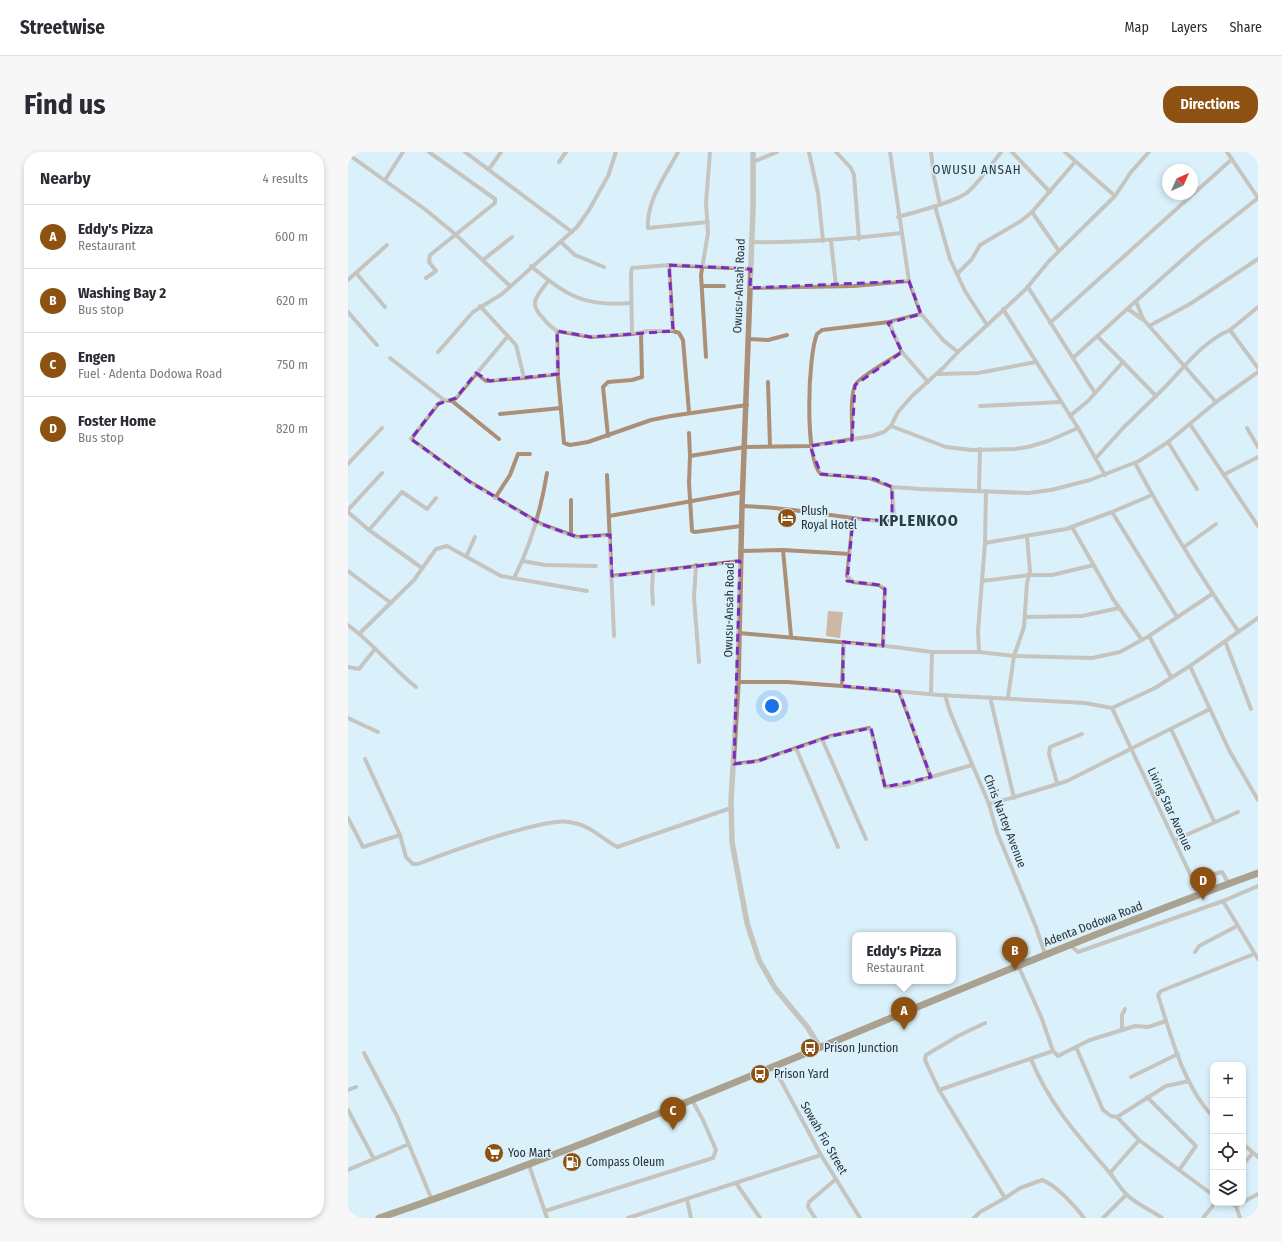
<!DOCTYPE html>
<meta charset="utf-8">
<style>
body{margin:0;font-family:"Fira Sans Condensed",sans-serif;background:#f7f7f7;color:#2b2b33}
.controls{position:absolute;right:12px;bottom:12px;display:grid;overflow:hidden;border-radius:8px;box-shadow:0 2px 6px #0003}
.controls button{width:36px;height:36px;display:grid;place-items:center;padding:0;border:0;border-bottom:1px solid #e1e1e2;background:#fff;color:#2b2b33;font:20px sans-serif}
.compass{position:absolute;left:814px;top:12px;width:36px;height:36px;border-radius:50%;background:#fff;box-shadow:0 2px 6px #0003;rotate:45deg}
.you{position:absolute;left:424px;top:554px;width:14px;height:14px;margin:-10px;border:3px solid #fff;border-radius:50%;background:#1a73e8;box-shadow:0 0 0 6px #1a73e833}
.badge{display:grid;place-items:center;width:26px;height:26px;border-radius:50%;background:#8d5111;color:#fff;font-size:13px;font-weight:700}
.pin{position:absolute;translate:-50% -33px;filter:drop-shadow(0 1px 2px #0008)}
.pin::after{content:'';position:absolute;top:21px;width:14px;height:12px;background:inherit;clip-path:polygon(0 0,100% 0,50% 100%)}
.popup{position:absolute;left:504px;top:780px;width:104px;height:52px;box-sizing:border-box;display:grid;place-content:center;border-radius:8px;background:#fff;filter:drop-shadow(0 1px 3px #0005);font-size:13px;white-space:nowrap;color:#7c7c81}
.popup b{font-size:15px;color:#2b2b33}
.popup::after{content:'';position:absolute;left:50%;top:100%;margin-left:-8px;border:8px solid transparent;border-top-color:#fff}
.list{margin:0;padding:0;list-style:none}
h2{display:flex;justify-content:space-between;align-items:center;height:52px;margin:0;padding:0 16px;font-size:17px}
h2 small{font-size:13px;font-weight:400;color:#7c7c81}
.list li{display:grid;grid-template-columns:26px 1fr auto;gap:12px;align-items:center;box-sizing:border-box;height:64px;padding:0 16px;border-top:1px solid #e1e1e2}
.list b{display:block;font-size:15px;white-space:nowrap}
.list p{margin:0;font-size:13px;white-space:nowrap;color:#7c7c81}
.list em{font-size:13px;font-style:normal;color:#7c7c81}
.icon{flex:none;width:22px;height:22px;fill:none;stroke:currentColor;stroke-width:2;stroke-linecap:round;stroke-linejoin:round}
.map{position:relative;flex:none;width:910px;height:1066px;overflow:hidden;border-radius:16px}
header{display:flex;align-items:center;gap:24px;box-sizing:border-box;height:56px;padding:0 20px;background:#fff;border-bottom:1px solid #e1e1e2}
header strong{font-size:19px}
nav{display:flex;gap:22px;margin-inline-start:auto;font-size:14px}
.intro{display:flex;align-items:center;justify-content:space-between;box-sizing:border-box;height:96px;padding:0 24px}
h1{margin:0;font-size:28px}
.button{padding:10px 18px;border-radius:16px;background:#8d5111;color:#fff;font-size:14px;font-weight:700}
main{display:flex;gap:24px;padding:0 24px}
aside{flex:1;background:#fff;border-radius:16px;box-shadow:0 2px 6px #0003}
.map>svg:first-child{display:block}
</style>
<header>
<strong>Streetwise</strong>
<nav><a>Map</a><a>Layers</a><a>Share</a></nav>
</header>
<div class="intro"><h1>Find us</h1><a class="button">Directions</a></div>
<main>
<aside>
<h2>Nearby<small>4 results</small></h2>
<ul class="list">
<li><span class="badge">A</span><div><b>Eddy's Pizza</b><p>Restaurant</p></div><em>600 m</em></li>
<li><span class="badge">B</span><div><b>Washing Bay 2</b><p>Bus stop</p></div><em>620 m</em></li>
<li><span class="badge">C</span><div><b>Engen</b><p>Fuel · Adenta Dodowa Road</p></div><em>750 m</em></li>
<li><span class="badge">D</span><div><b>Foster Home</b><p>Bus stop</p></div><em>820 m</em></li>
</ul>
</aside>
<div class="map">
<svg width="910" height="1066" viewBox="0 0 910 1066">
<rect width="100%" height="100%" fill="#daf1fc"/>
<path fill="#ceb7a4" d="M480,459L495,460L492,486L478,484Z"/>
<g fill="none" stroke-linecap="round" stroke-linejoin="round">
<g stroke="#ab8f77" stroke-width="4">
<path d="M117,0L224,80"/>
<path d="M330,0C318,23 298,49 300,76L360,70"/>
<path d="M461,0L470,41L475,89"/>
<path d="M488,0L503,16L506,23L511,87"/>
<path d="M542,0L561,129L573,162L596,189L610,200"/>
<path d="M583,0L586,25L592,52"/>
<path d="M664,0L702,40"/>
<path d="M717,0L767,44"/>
<path d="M879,0L910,46"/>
<path d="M0,2L78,58L107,82L161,133"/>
<path d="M211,10L218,0"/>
<path d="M405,10L429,0"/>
<path d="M141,17L153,0"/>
<path d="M37,28L55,0"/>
<path d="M587,54L602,107L617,139L639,173"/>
<path d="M684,60L711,99"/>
<path d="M550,65C567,60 608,50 620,40C633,28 643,13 653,0"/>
<path d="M483,89L488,134"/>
<path d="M213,90L227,103L256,115"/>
<path d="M404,90C454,91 503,87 553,81"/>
<path d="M135,108L164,85"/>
<path d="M321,113L325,179"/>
<path d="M183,114C218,144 237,155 283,151"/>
<path d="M8,121L37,155"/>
<path d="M609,122L624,107L632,93L673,69L684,60L727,10"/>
<path d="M78,126L88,119L81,110L82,103L147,51V47L81,0"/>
<path d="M0,128L39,93"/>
<path d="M200,129C190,144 179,150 195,166C199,171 204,176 209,179L210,225L216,291L222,293L240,290L303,268L323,264L399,253"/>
<path d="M354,134H376"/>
<path d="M680,135L747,241"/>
<path d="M402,136L506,134L561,129"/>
<path d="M132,154L168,193L176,226L210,222"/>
<path d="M655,157L730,276L757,323"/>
<path d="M780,157L794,167"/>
<path d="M0,160L29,193"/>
<path d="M573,162L541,170L474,178L469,182C460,203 456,306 473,322L521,326L544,335L573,337L680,341L703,338L742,328L791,309L820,290L868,250L910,220"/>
<path d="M541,170L554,200L580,230"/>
<path d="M702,171L884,7"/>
<path d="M801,174L842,152L910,107"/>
<path d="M882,178L910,155"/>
<path d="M209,179L243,185L284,182L299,179H325L331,181L335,188L341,260"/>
<path d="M284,182L283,121L284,116L321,113L403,117"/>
<path d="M160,184L108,246L104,249L96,248L90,252L63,287L122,330L193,372L229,385L262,383"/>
<path d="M750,185L775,210"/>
<path d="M400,187L420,188L439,183"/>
<path d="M90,200L125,160L154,142L229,75L241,58L260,24L268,0"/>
<path d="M358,205L353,123L360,81L358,51L362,0"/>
<path d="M42,206L96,248"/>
<path d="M725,206L788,149"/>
<path d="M128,221L138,229L176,226"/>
<path d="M590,222L630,221L688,210"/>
<path d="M420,230L422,294"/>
<path d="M808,244C832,222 851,191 882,178L910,216"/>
<path d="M104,249L151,287"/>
<path d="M868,250L795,167L788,149L851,93L910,46"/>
<path d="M632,254L713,250"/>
<path d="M152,262L213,256"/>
<path d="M722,264L740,249L775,210L808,244L776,275L748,306"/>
<path d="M842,272L910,374"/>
<path d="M543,274L598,295L624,298L667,297L680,295L700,289L730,276"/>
<path d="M899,276L910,295"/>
<path d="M341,281L342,304"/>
<path d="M260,284L255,235L260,230L284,228L294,225L293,181"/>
<path d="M504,288C505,274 501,243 508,232C513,224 544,207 554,200"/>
<path d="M820,290L849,337"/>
<path d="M787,311C818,369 853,425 890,479"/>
<path d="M0,312L34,276"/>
<path d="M877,322L910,305"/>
<path d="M259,323L266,484"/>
<path d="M631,338L632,297"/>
<path d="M147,346L162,323L170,302H182"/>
<path d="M394,354C443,355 492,366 541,370L546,366L544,335"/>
<path d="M0,358L34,321"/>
<path d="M0,360L21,378L74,416"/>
<path d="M764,360L804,343"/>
<path d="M261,364L394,340"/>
<path d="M505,367L499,424L505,430L531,433L537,437L535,494"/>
<path d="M393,374L347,380L344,379L341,331L342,304L397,295L462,294L524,284L536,280L543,274L550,260L564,244L596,215L610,200L678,137L701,109L767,44L783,20L801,0"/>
<path d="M724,375L765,447L794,488"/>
<path d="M21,378L54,340L79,357L88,346"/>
<path d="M223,383V348"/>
<path d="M637,391L718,377L764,360L829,465"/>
<path d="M836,395L868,372"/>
<path d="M435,398L443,484"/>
<path d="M392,399L435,398L502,402"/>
<path d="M118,405L127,385"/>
<path d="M175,409L197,413L248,414"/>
<path d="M348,413L346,446L351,510"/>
<path d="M0,419L43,451"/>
<path d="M264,424L392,409"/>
<path d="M166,426C183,393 193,357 199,321"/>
<path d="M634,429L682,423H704L746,413"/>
<path d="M305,452L304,437L305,419"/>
<path d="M677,465L734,464L771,456"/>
<path d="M0,473C25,491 44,516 68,535"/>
<path d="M12,481L66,428L88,397L99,394L153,424L239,439"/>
<path d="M391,481L547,495L584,500H631L666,504L744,506L772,500L801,484L864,442"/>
<path d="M801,484L823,525"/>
<path d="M877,489L903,557"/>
<path d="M496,490L494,534L591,543L737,551L764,556L807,536L842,514L910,466"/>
<path d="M631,500L630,479L637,391L638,339"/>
<path d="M842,514L881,598L910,648"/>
<path d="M0,515L11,517L27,497"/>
<path d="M390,530H439L494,534"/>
<path d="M551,539L583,625L624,613"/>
<path d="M583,541L584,500"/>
<path d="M597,543L602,560L641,652L649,680L688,775L697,802"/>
<path d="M642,545L666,646"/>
<path d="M660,545L666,504L676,475L679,431L682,419L679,384"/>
<path d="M764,556L843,724L848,726L874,720L881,732"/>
<path d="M0,566L30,580"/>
<path d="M823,577L866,669"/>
<path d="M474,587L518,687"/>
<path d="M448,596L490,695"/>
<path d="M386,612L410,609L483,584L521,576L524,582L537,635L557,633L583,625"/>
<path d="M709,631L701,602L702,595L734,582"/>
<path d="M641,652C668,645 694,637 719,629L862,557"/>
<path d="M0,666L15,695L52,683L17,607"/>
<path d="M52,683L58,705L65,712H70C109,697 150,682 191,673C201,671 212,668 221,670C243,673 251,685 269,695L383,656"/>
<path d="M827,688L890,660"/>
<path d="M875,749L910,734"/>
<path d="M722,793L730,800L875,749L910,807"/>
<path d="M847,800L851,794L889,774"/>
<path d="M637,871L610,884L578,903L577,908L591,938L657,1046L672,1036L694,1028C707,1032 728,1055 736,1066"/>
<path d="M774,878V863L777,857"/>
<path d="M728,895L755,958L763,964L769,965L818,934L841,929"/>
<path d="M705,899L710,904L742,888L787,874L800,875L818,869"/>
<path d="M16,901L49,964L84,1048"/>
<path d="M683,907C701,952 731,985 761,1020C767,1027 772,1036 778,1042C788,1052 803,1058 814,1066"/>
<path d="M425,914L473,1003L512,1066"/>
<path d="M783,925L830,902"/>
<path d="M0,938L8,935"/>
<path d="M591,938L705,899L694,867L670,813"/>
<path d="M799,945L848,994L831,1018L865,1043"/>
<path d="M0,958L26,1007"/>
<path d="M865,965C835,933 823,884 810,843L813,839L906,802"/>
<path d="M791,988L831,1018"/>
<path d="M895,992L910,1005"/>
<path d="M895,1012L905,1001"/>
<path d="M181,1013L199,1066"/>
<path d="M0,1018L61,992"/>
<path d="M762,1021L791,988L769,965"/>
<path d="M388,1031L412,1066"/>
<path d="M339,1047L343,1066"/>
<path d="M895,1050L910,1042"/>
<path d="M882,1051L888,1054"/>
<path d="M0,1058L3,1066"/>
<path d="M197,1059L365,1006L368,998L355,968L344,948"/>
<path d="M280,1066L473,1003"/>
<path d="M467,1066L460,1055L461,1050L488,1027"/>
<path d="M626,1066L632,1060L657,1046"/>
<path d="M755,1066L778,1043"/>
<path d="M855,1066L867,1051"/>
<path d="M892,1066L888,1054L893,1051"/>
</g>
<path stroke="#ab8f77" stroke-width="5.5" d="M405,0V57L394,354L390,530L383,649L384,690L399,771L411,808L427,836L460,876L471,894"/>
<path stroke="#71410d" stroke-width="7" d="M31,1066C329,965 614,828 910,721"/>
</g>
<path d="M0 0H910V1066H0ZM321,113L403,117L402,136L561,129L573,162L540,171L554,200L507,233L504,288L462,294L473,322L527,327L544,335V369L505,367L499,429L531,433L537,437L535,494L495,490V534L551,539L583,625L537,635L523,576L483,584L410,609L386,612L392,409L264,424L262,383L229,385L193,372L122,330L63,287L90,252L108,246L128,221L142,229L210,222L209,179L243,185L325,179Z" fill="#daf1fc" fill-opacity=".55" fill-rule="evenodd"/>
<path fill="none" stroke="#7b2cbf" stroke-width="3" stroke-dasharray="8 5" stroke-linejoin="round" d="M321,113L403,117L402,136L561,129L573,162L540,171L554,200L507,233L504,288L462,294L473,322L527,327L544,335V369L505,367L499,429L531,433L537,437L535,494L495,490V534L551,539L583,625L537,635L523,576L483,584L410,609L386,612L392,409L264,424L262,383L229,385L193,372L122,330L63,287L90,252L108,246L128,221L142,229L210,222L209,179L243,185L325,179Z"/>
<defs>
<symbol id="hotel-disc" viewBox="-11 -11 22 22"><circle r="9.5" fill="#8d5111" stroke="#daf1fc"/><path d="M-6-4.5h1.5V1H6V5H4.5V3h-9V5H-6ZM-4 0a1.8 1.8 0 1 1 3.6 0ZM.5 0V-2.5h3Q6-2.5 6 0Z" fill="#fff"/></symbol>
<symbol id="bus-disc" viewBox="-11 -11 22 22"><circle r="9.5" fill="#8d5111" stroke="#daf1fc"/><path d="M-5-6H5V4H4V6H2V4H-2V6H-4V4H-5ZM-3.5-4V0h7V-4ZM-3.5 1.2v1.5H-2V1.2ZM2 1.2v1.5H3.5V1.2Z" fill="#fff"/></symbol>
<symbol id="supermarket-disc" viewBox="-11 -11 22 22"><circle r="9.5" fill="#8d5111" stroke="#daf1fc"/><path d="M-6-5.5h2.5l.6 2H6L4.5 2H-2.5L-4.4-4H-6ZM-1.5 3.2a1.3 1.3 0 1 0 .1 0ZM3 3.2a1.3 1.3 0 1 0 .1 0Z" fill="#fff"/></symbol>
<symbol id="fuel-disc" viewBox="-11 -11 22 22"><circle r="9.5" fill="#8d5111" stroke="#daf1fc"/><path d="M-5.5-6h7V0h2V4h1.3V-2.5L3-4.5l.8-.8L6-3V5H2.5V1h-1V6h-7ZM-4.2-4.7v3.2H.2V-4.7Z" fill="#fff"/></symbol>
</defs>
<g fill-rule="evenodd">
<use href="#hotel-disc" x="428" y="355" width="22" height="22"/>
<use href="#bus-disc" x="451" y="885" width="22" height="22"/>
<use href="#bus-disc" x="401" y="911" width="22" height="22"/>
<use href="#supermarket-disc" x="135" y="990" width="22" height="22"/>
<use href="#fuel-disc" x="213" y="999" width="22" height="22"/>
</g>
<g text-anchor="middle" stroke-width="3" stroke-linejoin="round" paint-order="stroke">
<g font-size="12" fill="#293236" stroke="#daf1fc">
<text transform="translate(391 134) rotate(-88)" y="4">Owusu-Ansah Road</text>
<text transform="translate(381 458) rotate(-89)" y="4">Owusu-Ansah Road</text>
<text transform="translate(822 657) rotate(65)" y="4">Living Star Avenue</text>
<text transform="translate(657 669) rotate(69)" y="4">Chris Nartey Avenue</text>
<text transform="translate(745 772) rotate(-21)" y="4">Adenta Dodowa Road</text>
<text transform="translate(476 986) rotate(60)" y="4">Sowah Fio Street</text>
</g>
<g font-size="12" fill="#293236" stroke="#daf1fc" text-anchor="start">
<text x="453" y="363">Plush<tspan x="453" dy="14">Royal Hotel</tspan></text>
<text x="476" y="900">Prison Junction</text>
<text x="426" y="926">Prison Yard</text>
<text x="160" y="1005">Yoo Mart</text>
<text x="238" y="1014">Compass Oleum</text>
</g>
<g font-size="13" letter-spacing="1" fill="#293b44" stroke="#daf1fc">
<text x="629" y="22">OWUSU ANSAH</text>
</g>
<g font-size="16" font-weight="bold" letter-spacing="1" fill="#293b44" stroke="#daf1fc">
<text x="571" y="374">KPLENKOO</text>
</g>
</g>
</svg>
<div class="controls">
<button>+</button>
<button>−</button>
<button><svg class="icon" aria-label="locate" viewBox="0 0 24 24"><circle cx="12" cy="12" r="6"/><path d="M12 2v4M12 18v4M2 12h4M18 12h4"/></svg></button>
<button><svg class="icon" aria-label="layers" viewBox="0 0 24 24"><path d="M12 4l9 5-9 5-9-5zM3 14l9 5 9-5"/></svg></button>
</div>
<svg class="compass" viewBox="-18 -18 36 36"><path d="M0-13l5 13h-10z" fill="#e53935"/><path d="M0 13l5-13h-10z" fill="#7c7c81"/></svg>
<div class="you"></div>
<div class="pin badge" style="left:556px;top:878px">A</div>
<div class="popup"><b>Eddy's Pizza</b>Restaurant</div>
<div class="pin badge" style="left:667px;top:818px">B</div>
<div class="pin badge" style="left:325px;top:978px">C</div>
<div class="pin badge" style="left:855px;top:748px">D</div>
</div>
</main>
